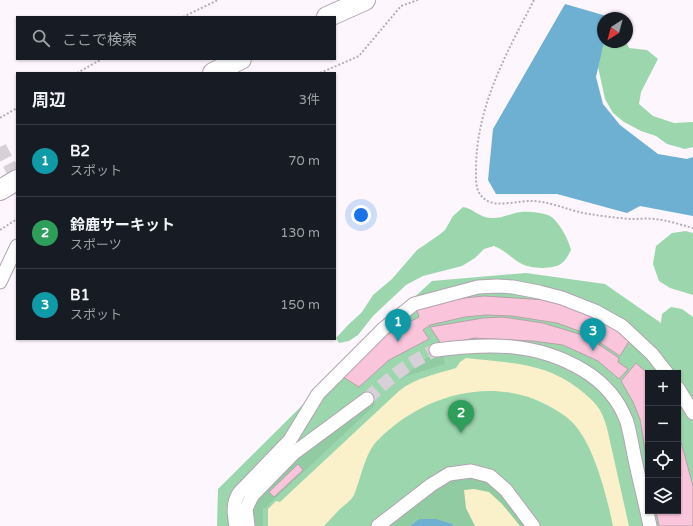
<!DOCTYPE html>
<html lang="ja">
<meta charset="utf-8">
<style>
body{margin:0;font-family:"Varela Round","Noto Sans JP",sans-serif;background:#242831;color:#f1f3f6}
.controls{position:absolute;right:12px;bottom:12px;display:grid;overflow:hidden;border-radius:0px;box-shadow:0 1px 3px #0004}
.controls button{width:36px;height:36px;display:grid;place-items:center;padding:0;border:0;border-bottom:1px solid #363941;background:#171b24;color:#f1f3f6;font:20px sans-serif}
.compass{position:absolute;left:597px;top:12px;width:36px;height:36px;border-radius:50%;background:#171b24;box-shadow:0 1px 3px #0004;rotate:216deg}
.you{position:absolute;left:361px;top:215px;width:14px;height:14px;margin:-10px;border:3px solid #fff;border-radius:50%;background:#1a73e8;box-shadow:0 0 0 6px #1a73e833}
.badge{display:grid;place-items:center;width:26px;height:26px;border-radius:50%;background:#d93025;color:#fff;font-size:13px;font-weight:700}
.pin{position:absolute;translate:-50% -33px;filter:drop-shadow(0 1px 2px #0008)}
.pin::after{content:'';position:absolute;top:21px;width:14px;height:12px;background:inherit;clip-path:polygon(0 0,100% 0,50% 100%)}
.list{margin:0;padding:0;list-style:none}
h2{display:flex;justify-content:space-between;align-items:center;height:52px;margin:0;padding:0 16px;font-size:17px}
h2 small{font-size:13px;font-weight:400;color:#9ea1a6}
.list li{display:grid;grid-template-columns:26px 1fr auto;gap:12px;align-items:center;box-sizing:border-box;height:72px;padding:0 16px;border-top:1px solid #363941}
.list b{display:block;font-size:15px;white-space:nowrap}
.list p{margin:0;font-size:13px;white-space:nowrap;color:#9ea1a6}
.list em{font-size:13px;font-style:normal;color:#9ea1a6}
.icon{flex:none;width:22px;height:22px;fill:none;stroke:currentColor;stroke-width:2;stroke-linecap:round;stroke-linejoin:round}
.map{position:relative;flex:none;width:693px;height:526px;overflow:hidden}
.search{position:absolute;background:#171b24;box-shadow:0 1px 3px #0004;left:16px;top:16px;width:320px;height:44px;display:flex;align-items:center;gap:10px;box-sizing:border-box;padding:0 14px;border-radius:0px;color:#9ea1a6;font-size:15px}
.panel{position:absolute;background:#171b24;box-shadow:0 1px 3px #0004;left:16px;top:72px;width:320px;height:268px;border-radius:0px}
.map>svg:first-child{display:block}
</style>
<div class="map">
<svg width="693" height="526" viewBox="0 0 693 526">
<rect width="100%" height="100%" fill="#fdf7fd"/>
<g fill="#9cd6ad" fill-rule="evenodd">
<path d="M603,42H626L629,48L647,50L658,59L641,92L639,104L653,116L674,123L693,122V147L685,149L667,144L656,136L641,131L624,122L613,113L605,99L595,53Z"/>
<path d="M463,207C473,208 480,218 491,218C501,219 511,213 521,212C527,211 543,213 548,215C558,219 569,240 571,250C569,254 566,260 562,263C554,270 529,269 520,263C510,257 506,251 494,246L484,249L475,258L462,266L423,276L406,285L373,316L358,335L349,341L339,343L336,338L348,325L362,312L373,295L392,279L417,250L439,235L445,230L453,216Z"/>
<path d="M686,231L693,233V295L670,288L659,281L653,264L656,246L672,233Z"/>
<path d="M526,273L605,284L661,323L662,314L671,307L682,309L693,317V526H217L218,489L375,333L432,281ZM648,373H678V511H648Z"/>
</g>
<g fill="#91cba2">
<path d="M436,354L443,356L445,364L407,376L399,382C406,374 426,356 436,354Z"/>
<path d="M373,402L375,405L265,508L263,507V526H251L250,516L256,500L295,458Z"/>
<path d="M460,475L492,483L528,526H520L513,517L466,508L475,526H453L452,524C439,520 422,516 410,526H383L436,484Z"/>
</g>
<g fill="#faf0ca">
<path d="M466,358C508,363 545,362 579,389C596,403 601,407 607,428L629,526H613C607,497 594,444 572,422C565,415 556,410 547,405C490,375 421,396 378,440C365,452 361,479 354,495C351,501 343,506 339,510C334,515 329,521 324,526H268V509L276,501L280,502L399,391C415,378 436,374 456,368L460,362Z"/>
<path d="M474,489L489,492L502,504L520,526H475L466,508L464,490Z"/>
</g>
<g fill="#6db0d1">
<path d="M565,4L610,17L603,18V42H604L596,77L603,104L620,125L658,154L687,159L693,157V216L640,206L627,213L557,194H496L488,180L493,129Z"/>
<path d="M420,519H436L452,524L453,526H410Z"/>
</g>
<g fill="#fac4da" stroke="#b4a2a9">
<path d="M484,296L546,300L584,310L631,338L620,356L587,334L557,323L512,316L486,315L465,317L430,325L423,330L429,339L389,360L359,387L340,375L386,334L419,317L416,307L464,298Z"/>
<path d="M503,317L543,323L579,334L598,344L619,358L618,362L628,369L619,379L598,361L563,345L533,341L474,338L442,345L430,327L483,318Z"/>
<path d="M636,363L648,374V468L640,419L633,402L621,381Z"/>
<path d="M678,431L693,486V526H659L656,511H678Z"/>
<path d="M298,464L303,470L274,497L269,492Z"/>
</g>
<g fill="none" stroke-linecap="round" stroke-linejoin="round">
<g stroke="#d7d1d7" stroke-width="13" stroke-dasharray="13 6" stroke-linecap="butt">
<path d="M0,147L17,179"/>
<path d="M367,399C388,379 409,362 436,350"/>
</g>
<defs>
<g id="minor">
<path d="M0,282L17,246"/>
<path d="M436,350C489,343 536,342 583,370C603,382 619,400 627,422C630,433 632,444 634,455C639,479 645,502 650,526"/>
<path d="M678,388L693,413"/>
<path d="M236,526C234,514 232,504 239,493L290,440L318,394L383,329L414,304L478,287L497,286L513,287L539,292L562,298L595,311L622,326L652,354L667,373"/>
<path d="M248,526L246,509L252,496L294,453L367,399"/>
<path d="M378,526L431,485L449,474L471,471L490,476L506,490L533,526"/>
</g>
<g id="highway">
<path d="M327,17L365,0"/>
<path d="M213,73L241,59"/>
<path d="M0,190L17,180"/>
</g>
</defs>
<use href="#minor" stroke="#b2a4b0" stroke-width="15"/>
<use href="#highway" stroke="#b2a4b0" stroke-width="22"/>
<g stroke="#b4afb4" stroke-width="2" stroke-dasharray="2 2" stroke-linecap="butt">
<path d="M534,0C506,54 476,107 476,170C476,181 475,193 486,200C497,208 519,200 533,201C553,202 569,211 589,214C602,216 617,218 631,219C639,219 647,218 655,219C667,220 681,225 693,228"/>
<path d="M183,17L218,0"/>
<path d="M77,73L102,59"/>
<path d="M320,73L359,56L401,6L418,0"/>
<path d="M0,118L17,108"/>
<path d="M0,230L17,219"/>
</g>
<use href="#minor" stroke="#fff" stroke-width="13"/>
<use href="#highway" stroke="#fff" stroke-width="20"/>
</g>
</svg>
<div class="controls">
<button>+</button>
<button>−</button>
<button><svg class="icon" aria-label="locate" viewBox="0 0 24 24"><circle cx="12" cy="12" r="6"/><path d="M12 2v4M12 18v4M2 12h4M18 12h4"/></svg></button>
<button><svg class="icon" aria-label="layers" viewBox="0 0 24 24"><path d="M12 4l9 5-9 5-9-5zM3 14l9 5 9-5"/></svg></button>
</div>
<svg class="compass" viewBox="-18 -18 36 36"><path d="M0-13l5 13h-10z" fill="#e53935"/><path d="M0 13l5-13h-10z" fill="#9ea1a6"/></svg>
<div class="you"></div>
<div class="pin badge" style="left:398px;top:342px;background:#0f9aa8">1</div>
<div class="pin badge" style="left:461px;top:433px;background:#2e9e5b">2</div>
<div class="pin badge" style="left:593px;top:351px;background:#0f9aa8">3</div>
<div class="search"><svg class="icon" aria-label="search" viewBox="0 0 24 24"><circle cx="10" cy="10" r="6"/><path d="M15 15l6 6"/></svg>ここで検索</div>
<section class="panel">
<h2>周辺<small>3件</small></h2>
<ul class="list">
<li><span class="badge" style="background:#0f9aa8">1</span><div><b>B2</b><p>スポット</p></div><em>70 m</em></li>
<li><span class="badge" style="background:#2e9e5b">2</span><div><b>鈴鹿サーキット</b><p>スポーツ</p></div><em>130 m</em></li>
<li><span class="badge" style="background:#0f9aa8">3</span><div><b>B1</b><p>スポット</p></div><em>150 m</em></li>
</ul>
</section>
</div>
